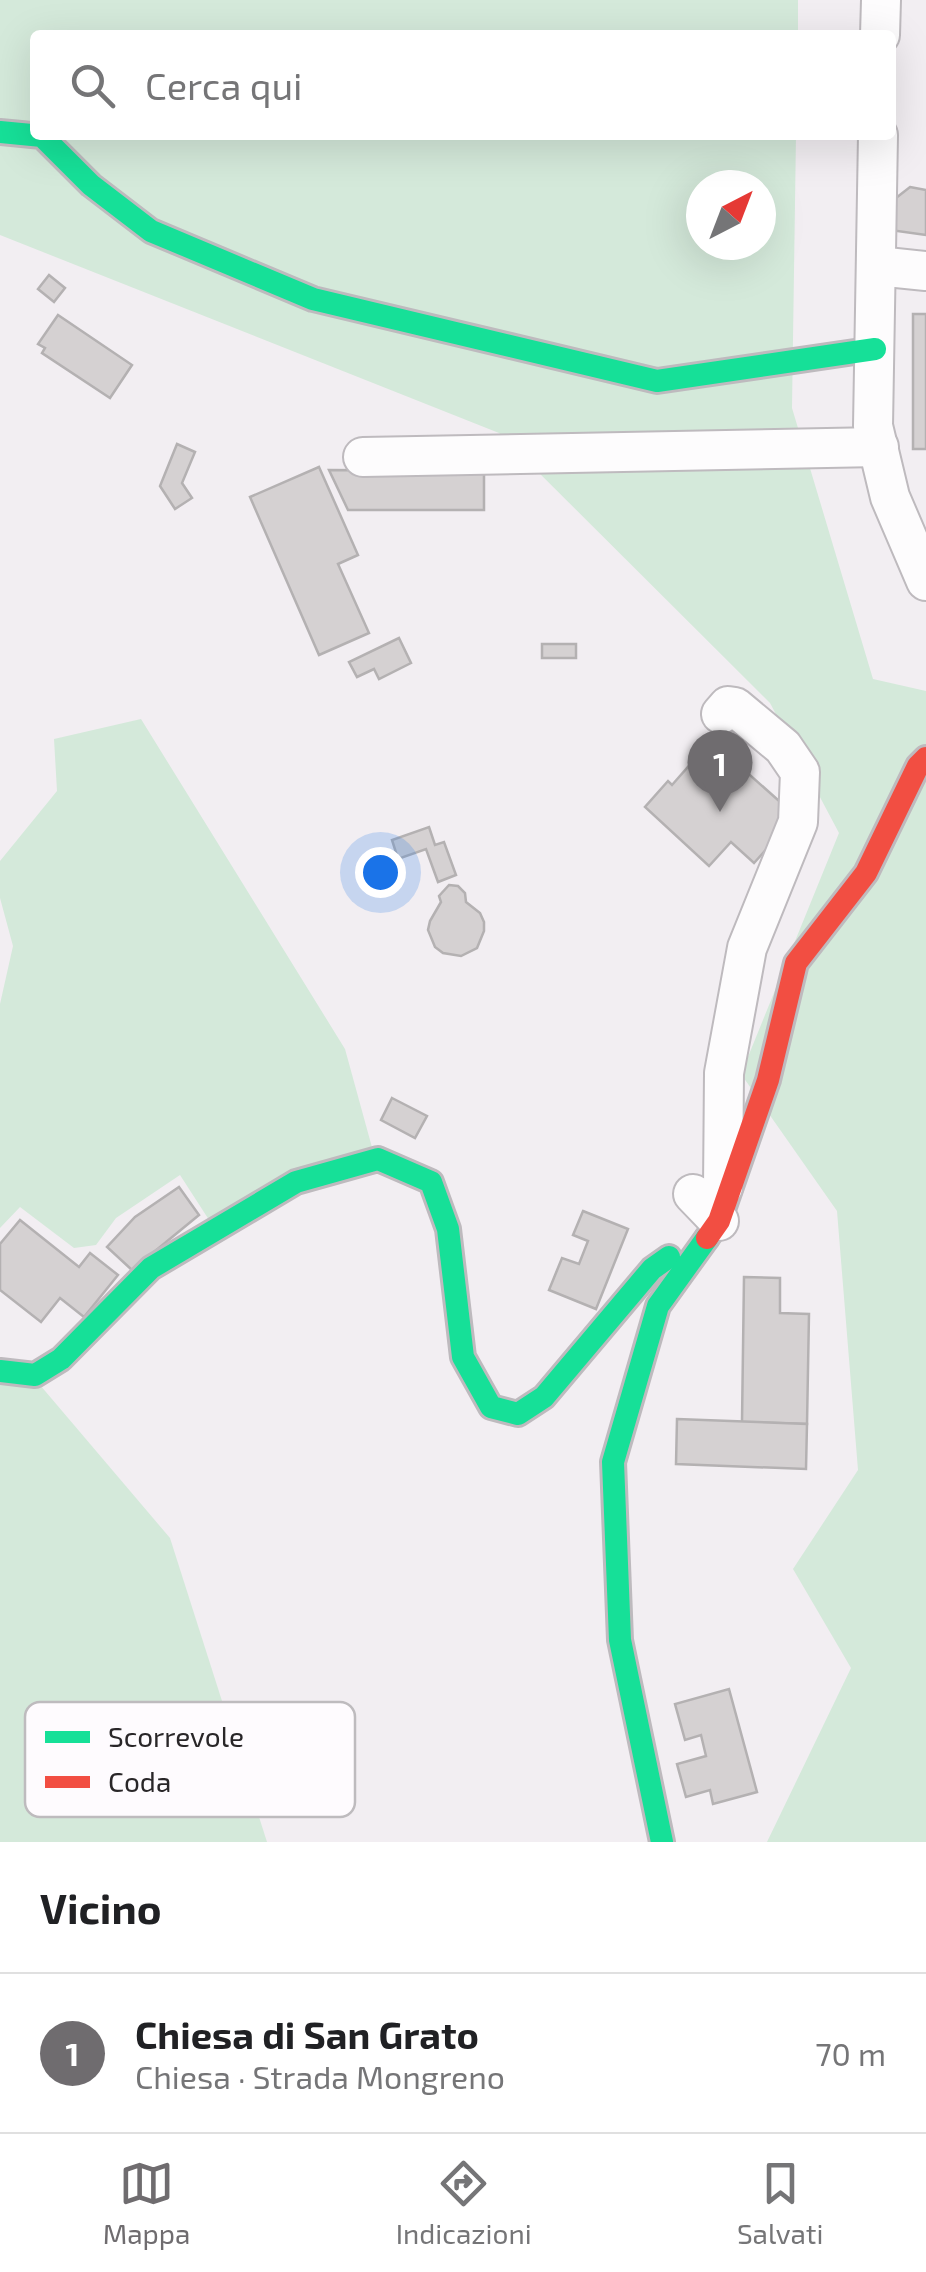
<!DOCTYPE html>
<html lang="it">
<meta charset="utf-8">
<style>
body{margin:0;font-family:"Exo 2",sans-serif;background:#f2f2f2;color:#202124}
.compass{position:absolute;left:686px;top:170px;width:90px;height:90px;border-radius:50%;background:#fff;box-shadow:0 10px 40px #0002;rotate:42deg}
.you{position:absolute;left:380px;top:872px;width:35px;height:35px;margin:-25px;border:8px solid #fff;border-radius:50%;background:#1a73e8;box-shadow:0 0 0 15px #1a73e833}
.badge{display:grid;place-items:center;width:65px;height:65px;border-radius:50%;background:#6f6c6f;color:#fff;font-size:32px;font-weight:700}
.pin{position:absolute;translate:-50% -82px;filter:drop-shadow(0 2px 5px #0008)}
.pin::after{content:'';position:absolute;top:52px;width:35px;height:30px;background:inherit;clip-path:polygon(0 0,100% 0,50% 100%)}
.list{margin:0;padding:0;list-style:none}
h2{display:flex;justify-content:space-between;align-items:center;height:130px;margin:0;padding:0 40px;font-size:42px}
h2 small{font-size:32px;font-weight:400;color:#757577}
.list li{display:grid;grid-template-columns:65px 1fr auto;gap:30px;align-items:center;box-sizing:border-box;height:160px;padding:0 40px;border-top:2px solid #e0e0e0}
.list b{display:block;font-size:38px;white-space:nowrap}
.list p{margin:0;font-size:32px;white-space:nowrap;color:#757577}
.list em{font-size:32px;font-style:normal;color:#757577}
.icon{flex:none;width:55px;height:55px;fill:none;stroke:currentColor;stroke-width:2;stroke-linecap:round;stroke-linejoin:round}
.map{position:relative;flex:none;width:926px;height:1842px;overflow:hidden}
.search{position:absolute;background:#fff;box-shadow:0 10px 40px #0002;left:30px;right:30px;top:30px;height:110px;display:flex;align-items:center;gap:25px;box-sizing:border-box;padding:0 35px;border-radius:10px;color:#757577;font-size:38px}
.sheet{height:290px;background:#fff}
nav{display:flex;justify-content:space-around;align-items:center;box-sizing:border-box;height:140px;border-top:2px solid #e0e0e0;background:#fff;font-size:28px;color:#757577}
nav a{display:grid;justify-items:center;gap:5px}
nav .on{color:#6f6c6f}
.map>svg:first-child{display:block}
</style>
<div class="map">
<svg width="926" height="1842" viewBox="0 0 926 1842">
<rect width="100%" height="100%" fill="#f2eef2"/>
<g fill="#d4e9da" fill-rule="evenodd">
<path d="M0,0H798V35H35V135H796L792,408L873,679L926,691V1842H767L851,1668L793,1569L858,1470L837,1211L741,1074L839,833L770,703L499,433L0,235ZM701,185H761V245H701Z"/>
<path d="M141,719L345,1049L373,1151L211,1223L180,1175L116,1218L96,1245L74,1248L20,1207L0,1228V1004L13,946L0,898V861L57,791L54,739Z"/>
<path d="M0,1383L40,1385L170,1538L267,1842H0Z"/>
</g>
<g fill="#d5d1d2" stroke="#b4b1b2" stroke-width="2.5">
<path d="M910,187L926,190V235L890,230L896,198Z"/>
<path d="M49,275L65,288L54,302L38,289Z"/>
<rect x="913" y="314" width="13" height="135"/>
<path d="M58,315L132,365L110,398L42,353L45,348L38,344Z"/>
<path d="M177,444L195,452L182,483L192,498L175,509L160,486Z"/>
<path d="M319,467L358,555L338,564L369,633L319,655L250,497Z"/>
<path d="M329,470L484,471V510H348Z"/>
<path d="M399,638L411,663L379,679L374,669L357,677L349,662Z"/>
<rect x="542" y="644" width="34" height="14"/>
<path d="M701,752L731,780L742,768L796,816L754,863L731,842L709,866L645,807L668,781L672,785Z"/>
<path d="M429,827L435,845L444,842L456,875L438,882L426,849L398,859L392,840Z"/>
<path d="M449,885L458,886L465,893L466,902L480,913L484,922V931L477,948L461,956L443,953L435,947L428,930L430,921L441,902L439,896Z"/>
<path d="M392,1098L427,1116L415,1138L381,1120Z"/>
<path d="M179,1187L199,1215L132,1270L107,1247L135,1217Z"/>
<path d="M583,1211L628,1229L596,1309L549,1290L562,1258L579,1264L588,1241L573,1235Z"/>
<path d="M20,1220L79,1267L90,1253L118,1275L84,1317L60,1298L41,1322L0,1290V1244Z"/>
<path d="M744,1277L780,1278V1313L809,1314L807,1424L742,1422Z"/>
<path d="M677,1419L807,1424L806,1469L676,1464Z"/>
<path d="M729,1689L757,1792L713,1804L710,1790L686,1797L677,1764L706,1756L701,1735L685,1740L675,1704Z"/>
</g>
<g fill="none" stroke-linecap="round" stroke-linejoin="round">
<defs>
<g id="street">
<path d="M880,35L881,0"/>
<path d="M878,135L873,426L890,497L926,581"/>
<path d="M877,266L926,271"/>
<path d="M363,457L879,447"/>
<path d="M721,714L728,706L735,707L783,747L800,772L798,822L747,948L724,1073L723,1187"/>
<path d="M693,1194L719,1221"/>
</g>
<g id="fast">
<path d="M0,132L42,136L91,185L151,231L313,299L657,381L875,349"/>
<path d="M0,1371L35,1375L61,1359L151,1268L296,1182L378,1159L431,1182L448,1229L463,1357L491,1407L518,1414L544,1397L652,1269L669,1257"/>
<path d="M662,1842L620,1640L613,1462L658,1306L707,1238"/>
</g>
<path id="jam" d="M707,1238L719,1221L768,1080L796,963L866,873L918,766L926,758"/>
</defs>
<use href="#street" stroke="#bebabe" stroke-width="42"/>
<use href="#fast" stroke="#bebabe" stroke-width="28"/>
<use href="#jam" stroke="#bebabe" stroke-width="28"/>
<use href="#street" stroke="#fdfcfd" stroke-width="38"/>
<use href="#fast" stroke="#16e098" stroke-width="22"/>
<use href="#jam" stroke="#f24e42" stroke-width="22"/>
</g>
<rect x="25" y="1702" width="330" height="115" rx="15" fill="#fefbfe" stroke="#bebbbe" stroke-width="2.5"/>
<rect x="45" y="1731" width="45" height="12" fill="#16e098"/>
<rect x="45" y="1776" width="45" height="12" fill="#f24e42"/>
<g font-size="28" fill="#292628">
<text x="108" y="1747">Scorrevole</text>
<text x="108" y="1792">Coda</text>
</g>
</svg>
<svg class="compass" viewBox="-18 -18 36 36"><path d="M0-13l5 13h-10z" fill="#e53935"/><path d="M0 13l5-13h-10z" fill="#757577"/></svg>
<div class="you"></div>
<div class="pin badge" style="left:720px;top:812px">1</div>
<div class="search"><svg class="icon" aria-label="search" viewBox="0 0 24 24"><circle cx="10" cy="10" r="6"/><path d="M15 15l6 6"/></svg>Cerca qui</div>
</div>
<section class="sheet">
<h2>Vicino<small></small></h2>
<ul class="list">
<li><span class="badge">1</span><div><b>Chiesa di San Grato</b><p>Chiesa · Strada Mongreno</p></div><em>70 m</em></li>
</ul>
</section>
<nav>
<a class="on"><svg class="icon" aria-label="map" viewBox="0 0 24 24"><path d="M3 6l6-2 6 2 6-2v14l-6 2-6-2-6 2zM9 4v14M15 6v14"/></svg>Mappa</a>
<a><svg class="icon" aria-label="directions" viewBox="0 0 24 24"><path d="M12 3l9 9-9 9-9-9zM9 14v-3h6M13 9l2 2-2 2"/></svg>Indicazioni</a>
<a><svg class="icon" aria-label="saved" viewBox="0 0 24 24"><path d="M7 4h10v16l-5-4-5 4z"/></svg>Salvati</a>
</nav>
